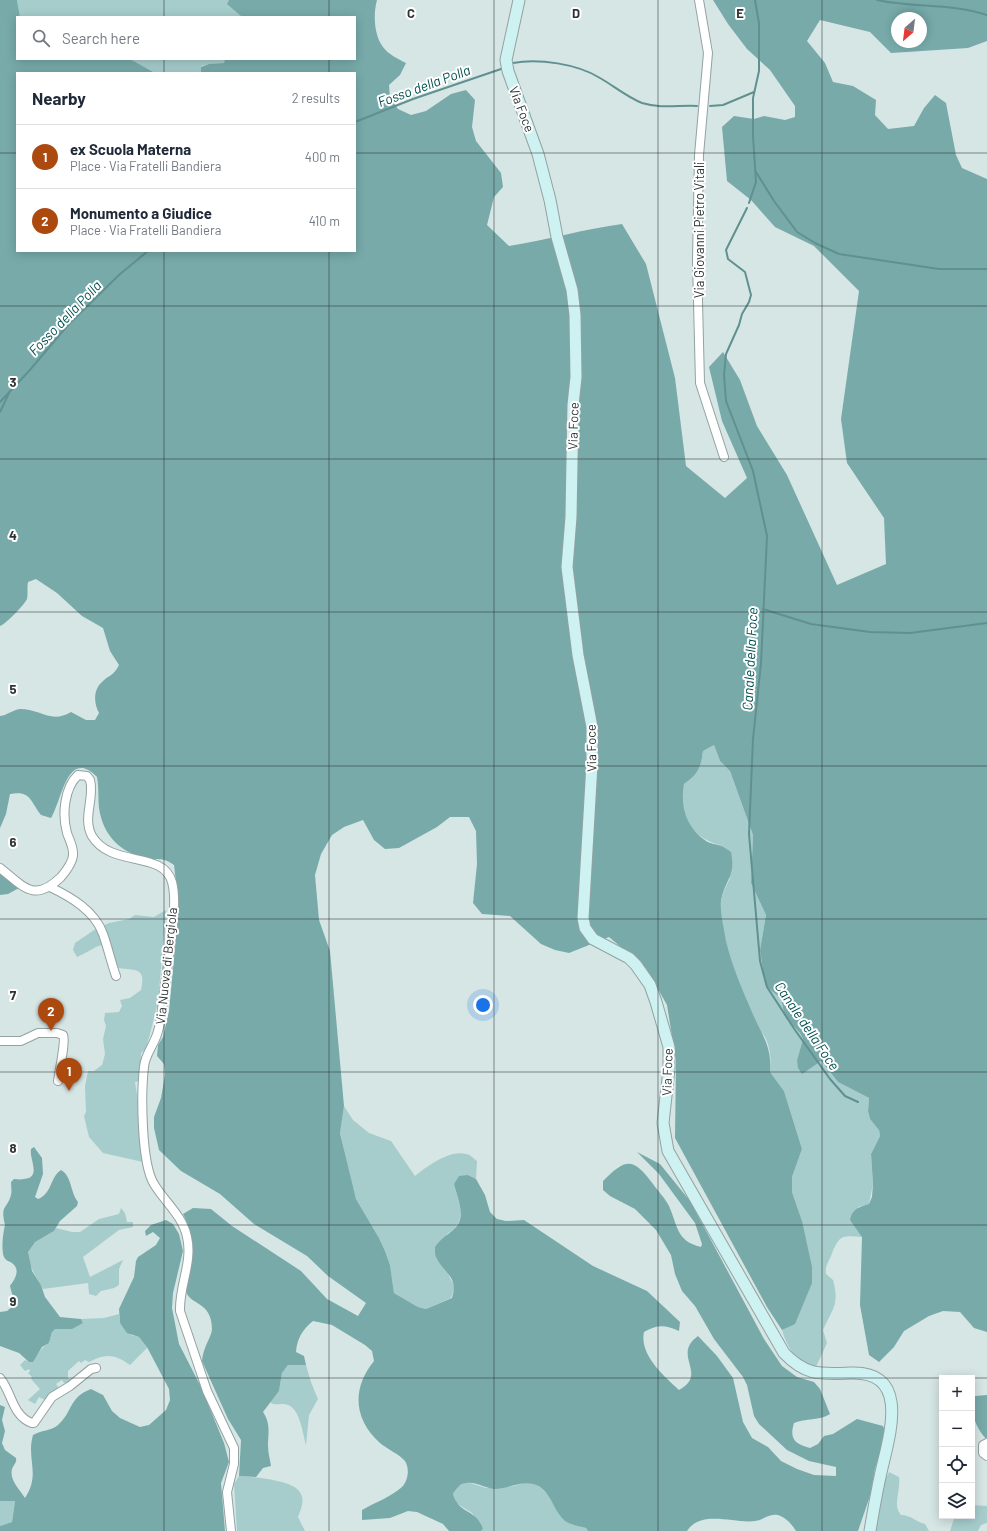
<!DOCTYPE html>
<meta charset="utf-8">
<style>
body{margin:0;font-family:Barlow,sans-serif;background:#f6f6f7;color:#1f2937}
.controls{position:absolute;right:12px;bottom:12px;display:grid;overflow:hidden;border-radius:0px;box-shadow:0 2px 10px #0003}
.controls button{width:36px;height:36px;display:grid;place-items:center;padding:0;border:0;border-bottom:1px solid #e0e1e3;background:#fff;color:#1f2937;font:20px sans-serif}
.compass{position:absolute;left:891px;top:12px;width:36px;height:36px;border-radius:50%;background:#fff;box-shadow:0 2px 10px #0003;rotate:208deg}
.you{position:absolute;left:483px;top:1005px;width:14px;height:14px;margin:-10px;border:3px solid #fff;border-radius:50%;background:#1a73e8;box-shadow:0 0 0 6px #1a73e833}
.badge{display:grid;place-items:center;width:26px;height:26px;border-radius:50%;background:#ac490e;color:#fff;font-size:13px;font-weight:700}
.pin{position:absolute;translate:-50% -33px;filter:drop-shadow(0 1px 2px #0008)}
.pin::after{content:'';position:absolute;top:21px;width:14px;height:12px;background:inherit;clip-path:polygon(0 0,100% 0,50% 100%)}
.list{margin:0;padding:0;list-style:none}
h2{display:flex;justify-content:space-between;align-items:center;height:52px;margin:0;padding:0 16px;font-size:17px}
h2 small{font-size:13px;font-weight:400;color:#747a83}
.list li{display:grid;grid-template-columns:26px 1fr auto;gap:12px;align-items:center;box-sizing:border-box;height:64px;padding:0 16px;border-top:1px solid #e0e1e3}
.list b{display:block;font-size:15px;white-space:nowrap}
.list p{margin:0;font-size:13px;white-space:nowrap;color:#747a83}
.list em{font-size:13px;font-style:normal;color:#747a83}
.icon{flex:none;width:22px;height:22px;fill:none;stroke:currentColor;stroke-width:2;stroke-linecap:round;stroke-linejoin:round}
.map{position:relative;flex:none;width:987px;height:1531px;overflow:hidden}
.search{position:absolute;background:#fff;box-shadow:0 2px 10px #0003;left:16px;top:16px;width:340px;height:44px;display:flex;align-items:center;gap:10px;box-sizing:border-box;padding:0 14px;border-radius:0px;color:#747a83;font-size:15px}
.panel{position:absolute;background:#fff;box-shadow:0 2px 10px #0003;left:16px;top:72px;width:340px;height:180px;border-radius:0px}
.map>svg:first-child{display:block}
</style>
<div class="map">
<svg width="987" height="1531" viewBox="0 0 987 1531">
<rect width="100%" height="100%" fill="#d6e6e5"/>
<g fill="#a6cdcc">
<path d="M17,0H229L228,4L242,17H20Z"/>
<path d="M130,59H225L224,63L209,64L201,66V73H155Z"/>
<path d="M714,745L720,761L730,771L753,835L751,883L766,915L760,950L765,985L781,999L785,1017L800,1033L803,1039L797,1060L802,1073L820,1061L838,1082L869,1098L868,1111L870,1119L879,1129L880,1136L871,1154L873,1184L869,1204L858,1207L862,1237C840,1235 839,1236 831,1256C828,1263 825,1266 826,1274L833,1280C840,1305 832,1309 823,1330L827,1343L816,1367C797,1363 787,1348 782,1330L795,1323L802,1221L792,1192V1177L802,1149L784,1091L770,1072C771,1061 771,1050 766,1039C763,1034 759,1029 757,1024C741,987 720,945 721,904C721,895 726,887 730,878L720,845C690,838 678,813 684,784C698,774 701,768 703,751Z"/>
<path d="M166,910L158,1002L150,1034L146,1048L141,1053L140,1081L135,1082L140,1114L143,1162L103,1153L89,1137L84,1116L86,1112L85,1086L88,1071H94L102,1065L105,1054L103,1039L106,1026L104,1020L105,1013L119,1012L122,1006L120,1000L130,998L141,990C146,967 137,971 119,968L115,963L107,944C98,944 87,953 77,957L73,950L75,943L97,928L109,923L129,919L135,915L154,917Z"/>
<path d="M344,1106L353,1120L369,1133L391,1141L415,1176C428,1166 449,1150 466,1154C470,1154 474,1159 477,1161L476,1179L468,1175L454,1184C459,1204 469,1220 447,1234C447,1245 445,1260 448,1272C451,1285 458,1281 451,1298L426,1309L418,1307L394,1293L390,1265L385,1251L379,1238L356,1199L352,1184L340,1132Z"/>
<path d="M121,1208L125,1213L127,1222H133V1227L119,1230L83,1257L90,1277L123,1260L119,1269V1285L114,1288L101,1291L96,1296L89,1294L88,1283L43,1289C37,1276 18,1255 35,1242C42,1236 51,1235 56,1228L72,1232H80L99,1219L119,1214Z"/>
<path d="M119,1314L120,1323L131,1335L139,1337L148,1347L130,1365C115,1354 105,1353 89,1362L85,1360L81,1363L79,1361L68,1371V1378L73,1381L70,1383H64L62,1380L56,1384L59,1388L45,1400L39,1397L35,1404L28,1400L40,1389L31,1379L32,1377L28,1373L30,1371L29,1369L25,1371L20,1365L25,1360L29,1362C39,1357 39,1348 49,1343L52,1332L55,1328L83,1323L81,1319L104,1318Z"/>
<path d="M288,1365H306C309,1377 313,1388 318,1399L309,1415L306,1445C303,1434 300,1409 288,1405C281,1402 276,1407 270,1402L279,1391L282,1373Z"/>
<path d="M889,1472L899,1477C901,1491 892,1505 901,1515C911,1515 916,1522 925,1524L929,1531H873L883,1484Z"/>
<path d="M239,1476C252,1477 291,1480 299,1491C306,1499 301,1509 298,1517L305,1531H237L234,1484Z"/>
<path d="M467,1482L486,1488L514,1486L524,1483H533L541,1488L548,1495L560,1516L567,1522L586,1528L588,1531H481L483,1529L472,1513L456,1503L453,1494L458,1486Z"/>
<path d="M4,1500L15,1501L12,1522L0,1526V1501Z"/>
<path d="M972,1505L987,1506V1523L981,1525L978,1531H950L955,1516H972Z"/>
</g>
<g fill="#78aaaa" fill-rule="evenodd">
<path d="M0,0H17L20,17H17V59H130L155,73H17V251H355V73H201V67L209,64L224,63L225,59H355V17H242L227,4L229,0H377C373,14 374,35 383,47C388,54 398,59 406,63L400,75L389,85L390,98L398,109L411,115L426,111L451,94L466,90L475,100L472,127L476,141L501,173L503,187L494,197L487,225L509,246C547,240 584,229 622,224L646,264L675,378L686,466L725,498L747,478L722,421L709,367L723,352L740,380L757,426L787,475L837,585L886,564L884,518L847,463L841,419L859,291L814,246L775,227L751,200L727,181L722,127L734,116L754,119L764,116L785,120L795,117V106L770,70L747,49L728,24L713,0H987V41L968,48L891,53L870,32L820,20L807,41L825,63L833,82L853,86L876,100L875,115L888,129L914,126L924,108L935,95L946,103L956,155L962,168L987,179V1332L974,1328L960,1312L943,1311L929,1316L904,1331L894,1347L879,1362L869,1355L860,1305L862,1237L850,1220C852,1209 859,1207 869,1204L872,1197L873,1184L871,1154L880,1136L879,1130L870,1119L868,1111L869,1098L838,1082L821,1061L802,1074L798,1068L797,1060L803,1039L800,1033L785,1017L781,999L765,985L760,950L766,915L751,883L753,835L730,771L720,761L714,745L703,751C701,768 698,774 684,784C680,807 686,827 706,841C710,844 716,844 721,846C724,847 728,850 731,852C736,877 725,879 721,901C720,914 724,928 726,941C732,966 742,989 752,1012C762,1036 772,1045 770,1072L784,1091L802,1149L792,1177V1192L802,1221L812,1267V1283L795,1324L782,1330L767,1307L675,1138L676,1061L667,1005L646,968L609,937L569,953L555,950L541,944L510,916L482,914L473,903L477,864L476,831L469,817H450L437,827L399,848L385,849L374,840L363,820L344,827L332,835L321,854L315,875L319,920L330,951L344,1106L340,1133L356,1199L379,1238L385,1251L390,1265L394,1293L418,1307L426,1309L452,1298C459,1276 444,1274 436,1257C435,1255 435,1250 435,1247C442,1237 447,1236 455,1228C467,1217 457,1197 454,1184L459,1176L468,1175L476,1179L485,1195L490,1212L497,1219L506,1221L524,1220L593,1266L647,1291L680,1322L679,1331C666,1325 657,1324 644,1332C639,1355 664,1376 679,1390C709,1374 671,1355 698,1336L717,1356L733,1378L743,1422L752,1438L768,1447L781,1461L797,1469L814,1475L836,1476V1467L809,1461L787,1450L759,1424L754,1416L747,1385L743,1377L714,1339L695,1306L682,1291L675,1274L671,1255L656,1230L635,1209L610,1196L603,1190V1181C626,1158 633,1157 653,1184C658,1191 665,1198 669,1206C678,1226 676,1241 701,1247L702,1244L695,1223L659,1174L637,1152L660,1164L690,1201L764,1339L782,1366L797,1377L814,1382L820,1389L830,1414C819,1421 806,1418 794,1423C789,1439 795,1444 810,1448L818,1444L824,1436L833,1434L857,1419L883,1426L886,1434L875,1469L870,1496L858,1531H796C792,1524 785,1517 778,1515C768,1513 764,1520 755,1521C735,1524 701,1509 687,1531H588L586,1528C579,1526 571,1525 565,1521C554,1512 552,1495 540,1487C526,1478 511,1488 496,1489C486,1489 476,1481 466,1483C459,1484 457,1488 453,1494C459,1515 476,1508 483,1529L481,1531H449L443,1524L417,1512L408,1511L390,1518L362,1520V1510C374,1503 391,1497 402,1487C408,1481 410,1469 405,1461C399,1454 387,1449 380,1443C353,1419 352,1388 374,1361L372,1351L365,1345L332,1325L313,1321C303,1329 297,1338 296,1352L304,1356L306,1365H288L282,1373L279,1391L263,1412C271,1424 268,1433 268,1446C268,1453 270,1459 271,1466L263,1468L256,1477L239,1476L241,1440L228,1419L202,1361C203,1347 212,1336 212,1329C212,1301 189,1305 186,1291C184,1284 187,1276 189,1270C194,1249 193,1233 183,1214L193,1208L211,1209L232,1226L301,1271L327,1299L358,1316L366,1303L328,1276L307,1256L254,1224L220,1194L181,1171L159,1150L154,1128V1117L161,1098L165,1075L164,1064L157,1056L158,1045L163,1037L169,1011L179,906L174,865C162,856 157,861 144,858C119,851 103,835 99,808C98,798 99,788 97,777C67,747 62,801 51,818L41,815C30,801 31,790 10,794L6,814L0,828V716C8,715 12,710 20,709C41,709 51,724 71,712L86,720H95L99,713C94,704 93,691 101,683C108,675 114,676 119,665L110,651L103,628L82,616L57,593L36,579L28,582C27,587 28,594 27,599C25,604 5,625 0,626ZM897,18H921V42H897Z"/>
<path d="M0,873L19,888L8,894L0,895Z"/>
<path d="M34,1147L42,1158L43,1174L35,1197L38,1199C52,1194 50,1177 61,1170C72,1176 70,1192 78,1202L77,1206L60,1221L54,1231L35,1242L28,1252L32,1271L41,1285L45,1297L60,1317L81,1319L83,1323L72,1329H55L52,1332L49,1343L42,1347L33,1362H29L19,1353L0,1346V1312L7,1311L14,1305L15,1297L12,1294L10,1286C15,1279 21,1270 12,1263C9,1261 6,1261 4,1257C1,1250 3,1233 5,1225C0,1204 7,1210 11,1195C12,1191 11,1186 11,1182L14,1179C17,1179 20,1180 24,1179C42,1178 29,1159 31,1149Z"/>
<path d="M166,1220L173,1224L179,1234L183,1251L173,1293L172,1308L179,1344L201,1387L224,1443L229,1462L221,1483L225,1531H0V1526L12,1522L15,1501H0V1405L5,1407L2,1420L5,1431L2,1443L5,1450L16,1458C17,1463 14,1464 12,1469C9,1480 20,1490 25,1498C41,1474 26,1459 33,1435C41,1430 51,1431 58,1425C73,1412 68,1398 91,1389L103,1395L112,1411L120,1418L140,1427L149,1425L166,1410L170,1400L169,1389L147,1347L139,1337L127,1333L120,1323L119,1309L134,1277L136,1261L138,1257L156,1245L160,1238L153,1232L146,1236L145,1231L151,1225Z"/>
<path d="M987,1395V1440C975,1427 972,1416 972,1398L975,1396Z"/>
</g>
<g fill="none" stroke-linecap="round" stroke-linejoin="round">
<g stroke="#609190" stroke-width="2">
<path d="M877,0C914,8 951,3 987,15"/>
<path d="M513,63C538,58 578,64 600,78C614,86 627,97 642,103C662,109 678,105 697,106"/>
<path d="M710,106L723,105L754,92"/>
<path d="M355,122L413,99L501,69"/>
<path d="M756,172L774,201L797,232L815,243L839,254L939,269H987"/>
<path d="M749,203L756,182L753,136V98L759,71V23L755,0"/>
<path d="M747,208L726,250L728,259L745,272L751,295L749,302L742,314L739,325L726,354L724,375L726,401L753,471L767,536L761,663L753,739L749,834L760,961L767,987L795,1030L830,1079L845,1096L858,1102"/>
<path d="M0,402L29,371L68,325L120,274L148,251"/>
<path d="M0,412L9,393"/>
<path d="M763,609L811,624L870,632L910,633L987,623"/>
</g>
<defs>
<g id="minor">
<path d="M699,0L708,53L699,155L697,261L700,383L724,457"/>
<path d="M0,868C24,887 34,903 61,877C66,871 74,861 73,853C73,846 69,839 67,833C62,815 64,788 78,775L87,776L90,780C95,798 82,818 92,836C111,868 163,850 172,882C179,907 167,965 164,993C162,1005 162,1019 158,1031C155,1044 145,1054 144,1067C141,1093 141,1163 154,1184C164,1201 183,1216 187,1237C193,1262 179,1286 180,1311L207,1391L234,1448V1464L227,1492L231,1531"/>
<path d="M50,887C71,897 95,911 103,934C108,948 111,962 116,976"/>
<path d="M0,1041H21L38,1033H57L63,1035C66,1040 59,1073 58,1081"/>
<path d="M0,1378C12,1392 12,1416 32,1423H34L52,1397L70,1386L91,1369L96,1368"/>
<path d="M987,1443L983,1445V1453L987,1456"/>
</g>
<path id="secondary" d="M519,0L506,60L508,71L538,154L550,200L557,237L572,290L575,315L576,377L573,405L571,517L567,567L578,655L592,727V764L583,918L585,928L593,939L629,958L636,965L650,985L656,1002L669,1047V1069L663,1123L668,1151L784,1353C806,1376 820,1374 851,1373C914,1371 887,1442 880,1477C876,1495 873,1513 870,1531"/>
</defs>
<use href="#minor" stroke="#93a2a2" stroke-width="10"/>
<use href="#secondary" stroke="#93a2a2" stroke-width="13"/>
<use href="#minor" stroke="#fff" stroke-width="8"/>
<use href="#secondary" stroke="#cef1f1" stroke-width="11"/>
</g>
<path fill="none" stroke="#2e3434" stroke-width="1" stroke-opacity="0.55" d="M164,0V17M329,0V17M494,0V1531M658,0V1531M822,0V1531M164,59V73M329,59V73M0,153H17M355,153H987M164,251V1531M329,251V1531M0,306H987M0,459H987M0,612H987M0,766H987M0,919H987M0,1072H987M0,1225H987M0,1378H987"/>
<g text-anchor="middle" stroke-width="4" stroke-linejoin="round" paint-order="stroke">
<g font-size="13" fill="#2e3434" stroke="#fff">
<text transform="translate(522 109) rotate(69)" y="5">Via Foce</text>
<text transform="translate(699 230) rotate(-90)" y="5">Via Giovanni Pietro Vitali</text>
<text transform="translate(573 426) rotate(-88)" y="5">Via Foce</text>
<text transform="translate(591 748) rotate(-91)" y="5">Via Foce</text>
<text transform="translate(166 966) rotate(-84)" y="5">Via Nuova di Bergiola</text>
<text transform="translate(667 1072) rotate(-88)" y="5">Via Foce</text>
</g>
<g font-size="14" font-style="italic" fill="#004f4f" stroke="#fff">
<text transform="translate(424 86) rotate(-20)" y="5">Fosso della Polla</text>
<text transform="translate(65 318) rotate(-46)" y="5">Fosso della Polla</text>
<text transform="translate(750 659) rotate(-87)" y="5">Canale della Foce</text>
<text transform="translate(807 1026) rotate(56)" y="5">Canale della Foce</text>
</g>
</g>
<g font-size="13" text-anchor="middle" font-weight="bold" fill="#2e3434" stroke="#fff" stroke-width="4" stroke-linejoin="round" paint-order="stroke">
<text x="411" y="18">C</text>
<text x="576" y="18">D</text>
<text x="740" y="18">E</text>
<text x="13" y="387">3</text>
<text x="13" y="540">4</text>
<text x="13" y="694">5</text>
<text x="13" y="847">6</text>
<text x="13" y="1000">7</text>
<text x="13" y="1153">8</text>
<text x="13" y="1306">9</text>
</g>
</svg>
<div class="controls">
<button>+</button>
<button>−</button>
<button><svg class="icon" aria-label="locate" viewBox="0 0 24 24"><circle cx="12" cy="12" r="6"/><path d="M12 2v4M12 18v4M2 12h4M18 12h4"/></svg></button>
<button><svg class="icon" aria-label="layers" viewBox="0 0 24 24"><path d="M12 4l9 5-9 5-9-5zM3 14l9 5 9-5"/></svg></button>
</div>
<svg class="compass" viewBox="-18 -18 36 36"><path d="M0-13l5 13h-10z" fill="#e53935"/><path d="M0 13l5-13h-10z" fill="#747a83"/></svg>
<div class="you"></div>
<div class="pin badge" style="left:69px;top:1091px">1</div>
<div class="pin badge" style="left:51px;top:1031px">2</div>
<div class="search"><svg class="icon" aria-label="search" viewBox="0 0 24 24"><circle cx="10" cy="10" r="6"/><path d="M15 15l6 6"/></svg>Search here</div>
<section class="panel">
<h2>Nearby<small>2 results</small></h2>
<ul class="list">
<li><span class="badge">1</span><div><b>ex Scuola Materna</b><p>Place · Via Fratelli Bandiera</p></div><em>400 m</em></li>
<li><span class="badge">2</span><div><b>Monumento a Giudice</b><p>Place · Via Fratelli Bandiera</p></div><em>410 m</em></li>
</ul>
</section>
</div>
